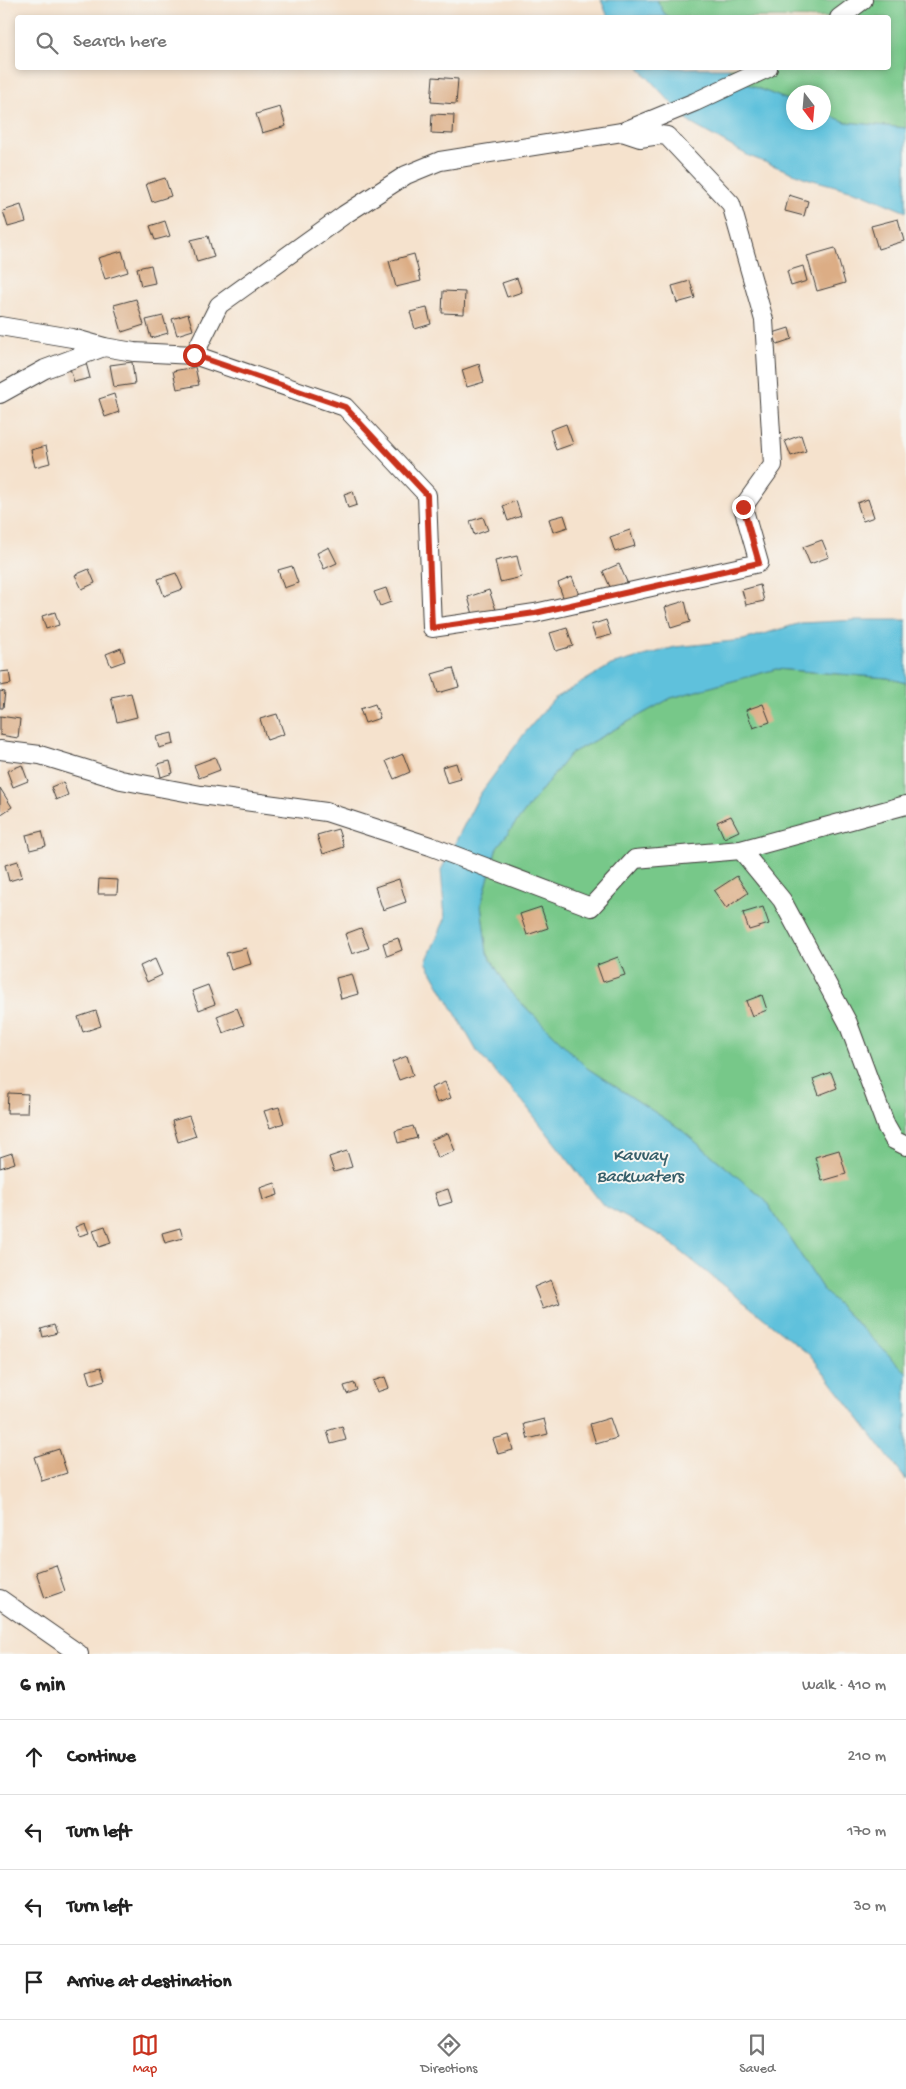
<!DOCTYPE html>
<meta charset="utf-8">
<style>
body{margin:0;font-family:"Gochi Hand",sans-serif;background:#f2f2f2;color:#222}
.compass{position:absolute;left:786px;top:85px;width:45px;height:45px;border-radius:50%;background:#fff;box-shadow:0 2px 8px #0003;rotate:164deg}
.stop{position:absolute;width:15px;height:15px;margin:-11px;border:4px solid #c8321e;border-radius:50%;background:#fff}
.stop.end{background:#c8321e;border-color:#fff;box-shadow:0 1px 5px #0008}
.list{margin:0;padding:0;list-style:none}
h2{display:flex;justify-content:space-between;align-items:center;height:65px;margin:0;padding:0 20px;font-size:21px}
h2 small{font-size:16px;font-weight:400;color:#767676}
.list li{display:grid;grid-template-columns:32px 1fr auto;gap:15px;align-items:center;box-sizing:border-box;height:75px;padding:0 20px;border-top:1px solid #e0e0e0}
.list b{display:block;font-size:19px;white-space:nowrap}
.list em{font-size:16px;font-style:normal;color:#767676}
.icon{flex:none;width:28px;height:28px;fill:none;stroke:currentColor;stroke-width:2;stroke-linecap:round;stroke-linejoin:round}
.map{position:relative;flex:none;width:906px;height:1654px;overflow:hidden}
.search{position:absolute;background:#fff;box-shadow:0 2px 8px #0003;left:15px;right:15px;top:15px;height:55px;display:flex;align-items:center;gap:12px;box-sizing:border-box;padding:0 18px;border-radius:5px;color:#767676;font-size:19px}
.sheet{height:365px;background:#fff}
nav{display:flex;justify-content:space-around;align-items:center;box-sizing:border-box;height:70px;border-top:1px solid #e0e0e0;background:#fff;font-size:14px;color:#767676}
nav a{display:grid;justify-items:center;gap:2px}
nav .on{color:#c8321e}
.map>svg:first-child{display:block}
</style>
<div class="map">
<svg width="906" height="1654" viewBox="0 0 906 1654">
<rect width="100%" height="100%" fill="#f6f6f2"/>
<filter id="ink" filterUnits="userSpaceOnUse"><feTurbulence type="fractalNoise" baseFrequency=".02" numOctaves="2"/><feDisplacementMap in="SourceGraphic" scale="10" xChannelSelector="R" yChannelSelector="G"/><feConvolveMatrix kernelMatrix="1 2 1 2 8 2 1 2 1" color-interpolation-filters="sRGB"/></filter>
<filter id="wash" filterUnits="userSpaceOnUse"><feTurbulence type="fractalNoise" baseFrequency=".0096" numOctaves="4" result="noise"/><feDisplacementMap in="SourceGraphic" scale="20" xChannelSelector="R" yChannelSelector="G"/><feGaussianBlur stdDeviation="1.12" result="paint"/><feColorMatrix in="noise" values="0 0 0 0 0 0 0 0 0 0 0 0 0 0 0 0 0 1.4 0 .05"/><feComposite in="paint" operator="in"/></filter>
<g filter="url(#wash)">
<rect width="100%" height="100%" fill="#f5e2cd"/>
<g fill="#77c889" stroke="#4a7252">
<path d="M657,0H906V128L846,122L824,113V92H794L793,102L749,85L728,68H888V18L669,17L664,13Z"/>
<path d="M776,669L888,678L906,683V1372L824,1291L765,1200L679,1128L587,1068L511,993L487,953L481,905L497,847L570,754L671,698Z"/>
</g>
<g fill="#5ec1dc" stroke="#3d6e7c">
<path d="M601,0H657L664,13L669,17H608Z"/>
<path d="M639,68H728L749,85L793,102L794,122H824V113L846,122L906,128V212L861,193L806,178L749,156L690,123Z"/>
<path d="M857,620H906V683L888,678L776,669L671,698L570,754L497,847L481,905L487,953L511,993L587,1068L679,1128L765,1200L824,1291L906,1372V1480L812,1357L663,1237L603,1205L523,1102L478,1053L426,962L445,919L441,870L480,794L524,734L554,699L611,665L675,647L743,640L801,623Z"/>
</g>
<g id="blocks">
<g fill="#dcad85">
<path d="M433,77L458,79L456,104L431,102Z"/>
<path d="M280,107L286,126L262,133L256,114Z"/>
<path d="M432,114L454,115L453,134L431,133Z"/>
<path d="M165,178L171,196L152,202L146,184Z"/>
<path d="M789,195L808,201L804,216L785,211Z"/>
<path d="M21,205L26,222L8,227L3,211Z"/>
<path d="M898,219L904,241L878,249L871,226Z"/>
<path d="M165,221L170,236L155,240L150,226Z"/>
<path d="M208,236L214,257L197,262L191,240Z"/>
<path d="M835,248L845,283L817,291L807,256Z"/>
<path d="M122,251L128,272L105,279L98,258Z"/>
<path d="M414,254L421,281L396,287L389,261Z"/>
<path d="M151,265L155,283L141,286L137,268Z"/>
<path d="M803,266L807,281L791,286L787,271Z"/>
<path d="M517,278L522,292L507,297L502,283Z"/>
<path d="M690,281L695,298L677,303L672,286Z"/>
<path d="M443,291L465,292L464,314L442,313Z"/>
<path d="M136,299L144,325L122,332L114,305Z"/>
<path d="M427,308L431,324L415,329L410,312Z"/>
<path d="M188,314L193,330L177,335L172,319Z"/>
<path d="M163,316L168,333L151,338L146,320Z"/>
<path d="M789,328L792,339L777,344L773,333Z"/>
<path d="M132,362L135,384L114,387L110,365Z"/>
<path d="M86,363L90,378L74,382L70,368Z"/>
<path d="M479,364L484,382L467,387L462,370Z"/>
<path d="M195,367L199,385L177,389L173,371Z"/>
<path d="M114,394L119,412L105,417L99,399Z"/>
<path d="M566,424L573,444L556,450L550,430Z"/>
<path d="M801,435L806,451L791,456L785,441Z"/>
<path d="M46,446L50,463L35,467L31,450Z"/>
<path d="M353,491L357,505L348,508L344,494Z"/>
<path d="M868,499L874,517L863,521L857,503Z"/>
<path d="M516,501L521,516L508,521L503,506Z"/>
<path d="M564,515L568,527L553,532L549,519Z"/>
<path d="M483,517L488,530L474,535L470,521Z"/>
<path d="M630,530L635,546L615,552L610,537Z"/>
<path d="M822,540L829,557L810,564L803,547Z"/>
<path d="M329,547L337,563L324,569L317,553Z"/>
<path d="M517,556L522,577L500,582L495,561Z"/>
<path d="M619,564L627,582L611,589L603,571Z"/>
<path d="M292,566L298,583L284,588L278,570Z"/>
<path d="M89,569L95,583L82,589L75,575Z"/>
<path d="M176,573L183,589L164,596L158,579Z"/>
<path d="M572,577L579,595L564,600L558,583Z"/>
<path d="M760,585L764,601L746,605L742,590Z"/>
<path d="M386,588L391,602L380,606L374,592Z"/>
<path d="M489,590L496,610L474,618L468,597Z"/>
<path d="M685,601L690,622L671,628L665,607Z"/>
<path d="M55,612L59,625L46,629L42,616Z"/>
<path d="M606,620L611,635L596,639L591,625Z"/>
<path d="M567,628L573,646L556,651L550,633Z"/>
<path d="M121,648L125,661L111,666L106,654Z"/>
<path d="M453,668L459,687L438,693L432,674Z"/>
<path d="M9,671L11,684L0,686V672Z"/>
<path d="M0,691L5,692L3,708H0Z"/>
<path d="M131,693L137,717L117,722L111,697Z"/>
<path d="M375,704L380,718L365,723L360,709Z"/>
<path d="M763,704L770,722L753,728L746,710Z"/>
<path d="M277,714L284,734L267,740L260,719Z"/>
<path d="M0,716L20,719L18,738L0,735Z"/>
<path d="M172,733L174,744L159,748L156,737Z"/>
<path d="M403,754L410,772L394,779L386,761Z"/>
<path d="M215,757L220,770L199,778L194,765Z"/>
<path d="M170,761L173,773L161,777L158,764Z"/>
<path d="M456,763L461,779L447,783L442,767Z"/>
<path d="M22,765L28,781L13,787L7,771Z"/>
<path d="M63,782L68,795L56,800L51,787Z"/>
<path d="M0,788L12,807L0,815Z"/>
<path d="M731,816L739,831L724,838L717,822Z"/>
<path d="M338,829L344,847L323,854L317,835Z"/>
<path d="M42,831L46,846L30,850L26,835Z"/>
<path d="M18,861L22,877L9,881L5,865Z"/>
<path d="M737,876L748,893L726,908L714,891Z"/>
<path d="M99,879L118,880L117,894H98Z"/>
<path d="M399,879L406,902L383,910L375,887Z"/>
<path d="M541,907L548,928L527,935L520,914Z"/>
<path d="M763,907L769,924L749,930L743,913Z"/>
<path d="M361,928L369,948L352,954L345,934Z"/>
<path d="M398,938L402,950L387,956L383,943Z"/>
<path d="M246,948L251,964L231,970L226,953Z"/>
<path d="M618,957L625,975L603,982L597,965Z"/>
<path d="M155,959L162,975L147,982L140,966Z"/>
<path d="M352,974L358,994L341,999L336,978Z"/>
<path d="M208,985L215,1004L199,1010L192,991Z"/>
<path d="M762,995L767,1010L752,1016L746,1001Z"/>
<path d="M237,1008L244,1025L223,1033L217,1016Z"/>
<path d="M96,1011L101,1026L83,1032L78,1017Z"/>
<path d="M407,1056L413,1075L399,1080L392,1062Z"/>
<path d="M831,1072L837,1088L819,1095L813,1079Z"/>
<path d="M445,1082L451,1098L437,1103L431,1088Z"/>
<path d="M8,1093L28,1094L27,1113H7Z"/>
<path d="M279,1107L284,1123L270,1128L264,1111Z"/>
<path d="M189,1116L196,1136L178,1142L172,1121Z"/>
<path d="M413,1126L417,1138L398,1143L395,1131Z"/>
<path d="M448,1133L455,1151L438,1158L431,1140Z"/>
<path d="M839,1150L846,1174L822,1181L815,1157Z"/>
<path d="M347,1151L352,1167L334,1172L329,1157Z"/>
<path d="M12,1153L15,1163L0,1168V1157Z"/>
<path d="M275,1183L278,1195L263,1200L260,1188Z"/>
<path d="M448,1189L452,1202L439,1206L435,1193Z"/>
<path d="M85,1223L89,1233L79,1236L75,1227Z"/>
<path d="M105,1226L111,1243L99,1247L93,1230Z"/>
<path d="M180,1228L183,1238L165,1243L162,1233Z"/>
<path d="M551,1280L560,1303L543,1309L534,1287Z"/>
<path d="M54,1325L57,1333L43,1337L41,1329Z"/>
<path d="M101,1367L105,1380L91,1384L87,1371Z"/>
<path d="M385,1377L389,1388L377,1392L373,1381Z"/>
<path d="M354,1383L357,1390L347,1394L344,1386Z"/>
<path d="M610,1418L617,1438L596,1444L590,1424Z"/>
<path d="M544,1419L548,1434L528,1439L524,1424Z"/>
<path d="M342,1426L346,1440L331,1444L327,1431Z"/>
<path d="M509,1435L513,1450L498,1454L493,1439Z"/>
<path d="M59,1449L67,1473L42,1481L34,1457Z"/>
<path d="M56,1565L65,1591L45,1598L36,1572Z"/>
</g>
</g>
</g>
<g filter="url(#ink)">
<use href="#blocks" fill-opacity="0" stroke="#3d3a37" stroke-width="1"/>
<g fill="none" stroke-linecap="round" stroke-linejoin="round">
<defs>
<g id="minor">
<path d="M839,18L863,0"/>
<path d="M0,326L72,338L104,347L134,352L194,355L345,407L427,495L432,628L535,613L759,563L743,507L773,465L764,320L731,204L667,136L660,135L640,138L622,132"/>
<path d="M194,355L219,305L344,215L406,175L440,161L622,132L695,102L768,68"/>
<path d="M0,394L45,369L104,347"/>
<path d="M0,750L40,755L121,780L201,795L326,812L430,846L591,907L635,859L741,850L906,805"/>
<path d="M741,850L782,900L848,1023L886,1126L894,1140L906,1146"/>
<path d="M0,1599L79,1654"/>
</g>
</defs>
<use href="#minor" stroke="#3d3a37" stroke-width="20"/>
<use href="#minor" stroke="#fff" stroke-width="18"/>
</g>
</g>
<g fill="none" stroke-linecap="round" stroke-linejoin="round" filter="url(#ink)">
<path stroke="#c8321e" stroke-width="6" d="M194,355L345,407L427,495L432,628L535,613L759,563L743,507"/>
</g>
<g text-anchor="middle" stroke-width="4" stroke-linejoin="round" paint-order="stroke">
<g font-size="18" font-style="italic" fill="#365e69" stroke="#f6f6f2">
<text x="640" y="1160">Kavvay<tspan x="640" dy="21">Backwaters</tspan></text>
</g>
</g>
</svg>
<svg class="compass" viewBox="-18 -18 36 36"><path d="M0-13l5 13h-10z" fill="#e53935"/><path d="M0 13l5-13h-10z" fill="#767676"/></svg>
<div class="stop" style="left:194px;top:355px"></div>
<div class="stop end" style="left:743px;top:507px"></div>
<div class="search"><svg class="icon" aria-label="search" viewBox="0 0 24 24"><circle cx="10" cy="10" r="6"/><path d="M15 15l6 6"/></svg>Search here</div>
</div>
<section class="sheet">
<h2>6 min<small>Walk · 410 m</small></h2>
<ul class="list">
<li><svg class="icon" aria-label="ahead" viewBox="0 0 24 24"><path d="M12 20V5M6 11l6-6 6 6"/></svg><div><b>Continue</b></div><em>210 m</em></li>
<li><svg class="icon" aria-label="left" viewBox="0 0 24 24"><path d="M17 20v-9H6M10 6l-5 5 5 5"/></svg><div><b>Turn left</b></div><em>170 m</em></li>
<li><svg class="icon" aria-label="left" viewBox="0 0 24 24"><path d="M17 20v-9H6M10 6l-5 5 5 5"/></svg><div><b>Turn left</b></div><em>30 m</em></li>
<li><svg class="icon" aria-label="arrive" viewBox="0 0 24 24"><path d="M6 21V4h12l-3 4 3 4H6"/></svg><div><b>Arrive at destination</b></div></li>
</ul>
</section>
<nav>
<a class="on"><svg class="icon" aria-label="map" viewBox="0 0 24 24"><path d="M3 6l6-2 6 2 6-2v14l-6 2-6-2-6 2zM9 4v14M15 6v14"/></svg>Map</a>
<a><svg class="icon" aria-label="directions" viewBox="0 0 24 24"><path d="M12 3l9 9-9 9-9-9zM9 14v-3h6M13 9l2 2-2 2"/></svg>Directions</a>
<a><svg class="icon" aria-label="saved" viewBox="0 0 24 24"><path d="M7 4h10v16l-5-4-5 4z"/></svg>Saved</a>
</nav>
